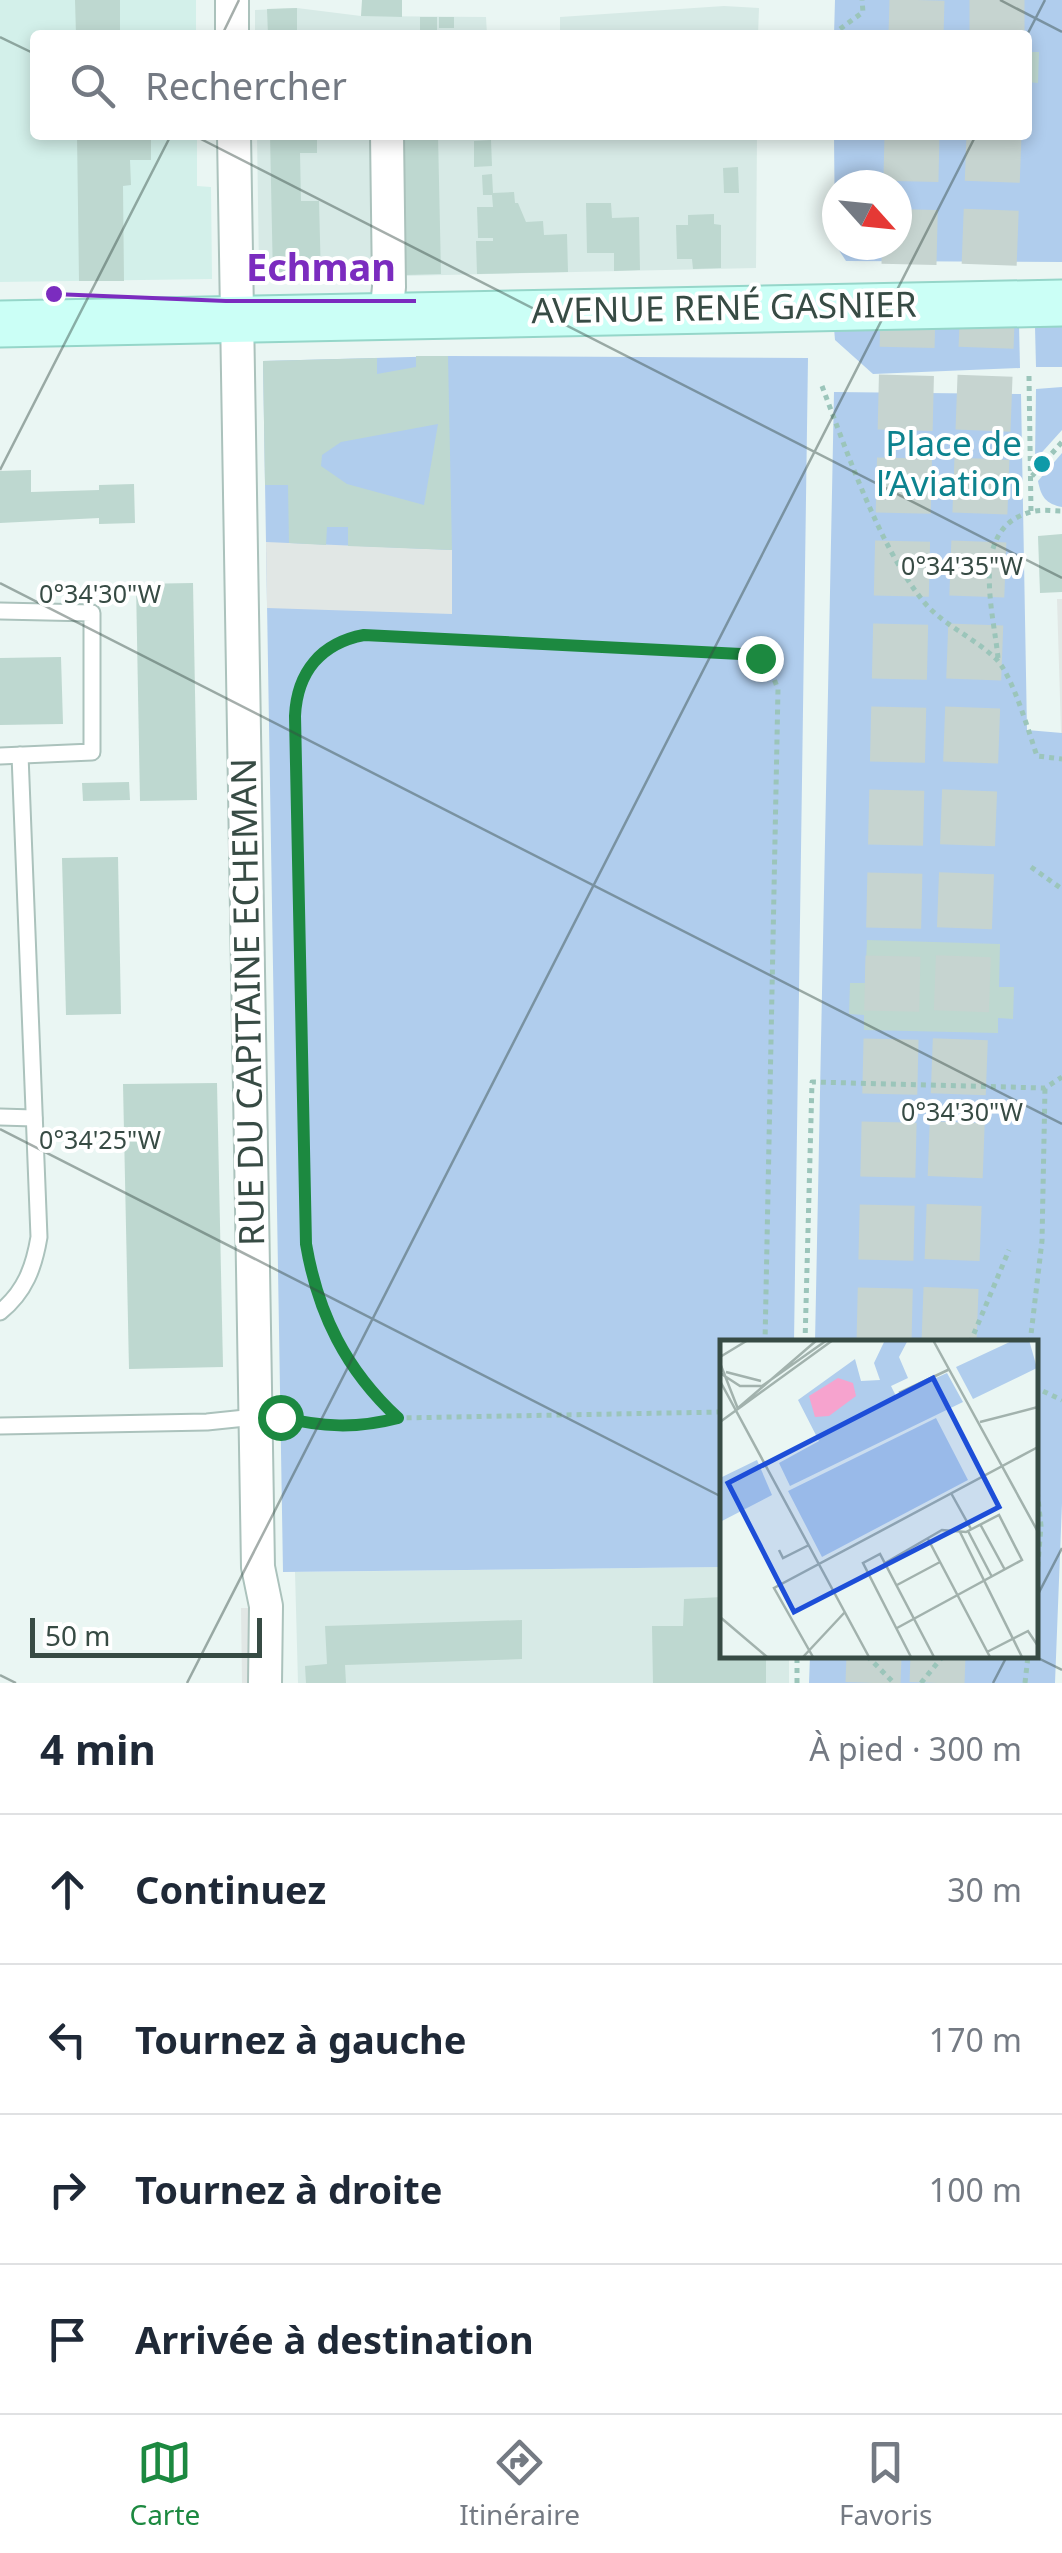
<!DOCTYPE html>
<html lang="fr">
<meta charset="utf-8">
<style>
body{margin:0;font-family:"Noto Sans",sans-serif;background:#f2f2f3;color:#1f2937}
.compass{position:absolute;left:822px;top:170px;width:90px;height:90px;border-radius:50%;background:#fff;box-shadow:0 5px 15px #0003;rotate:117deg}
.scale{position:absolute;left:30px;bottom:25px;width:232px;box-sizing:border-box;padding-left:10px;border:5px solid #374b44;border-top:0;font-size:28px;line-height:35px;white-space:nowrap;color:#374b44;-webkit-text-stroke:8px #fff;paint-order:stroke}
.stop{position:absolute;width:30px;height:30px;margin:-22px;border:8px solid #1c8940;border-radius:50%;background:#fff}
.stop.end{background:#1c8940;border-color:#fff;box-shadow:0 2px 10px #0008}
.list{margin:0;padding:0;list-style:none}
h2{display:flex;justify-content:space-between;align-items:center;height:130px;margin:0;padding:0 40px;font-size:42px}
h2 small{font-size:32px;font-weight:400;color:#747a83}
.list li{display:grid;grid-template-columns:65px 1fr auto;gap:30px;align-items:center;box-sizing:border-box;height:150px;padding:0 40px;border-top:2px solid #e0e1e3}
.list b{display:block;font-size:38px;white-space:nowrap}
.list em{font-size:32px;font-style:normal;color:#747a83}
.icon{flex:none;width:55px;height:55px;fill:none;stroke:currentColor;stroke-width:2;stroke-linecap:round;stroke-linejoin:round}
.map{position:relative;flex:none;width:1062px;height:1683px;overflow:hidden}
.search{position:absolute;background:#fff;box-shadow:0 5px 15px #0003;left:30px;right:30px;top:30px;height:110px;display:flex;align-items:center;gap:25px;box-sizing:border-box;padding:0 35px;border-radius:10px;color:#747a83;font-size:38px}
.sheet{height:730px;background:#fff}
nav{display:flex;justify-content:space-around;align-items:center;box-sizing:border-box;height:140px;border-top:2px solid #e0e1e3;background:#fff;font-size:28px;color:#747a83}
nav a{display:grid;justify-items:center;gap:5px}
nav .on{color:#1c8940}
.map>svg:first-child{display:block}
</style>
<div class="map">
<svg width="1062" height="1683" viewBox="0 0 1062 1683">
<rect width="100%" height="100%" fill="#eaf6f3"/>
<g fill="#d7eae6">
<path d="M724,6L759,8L758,35H560V17Z"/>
<path d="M297,8L361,16L486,17L487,35H255V10Z"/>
<path d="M257,135H757L756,268L270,279L259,269Z"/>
<path d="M722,1567V1656H789V1683H298L295,1572Z"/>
</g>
<path fill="#d3f0ea" d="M0,0H196V35H35V135H197V186L211,187L212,279L0,282Z"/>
<g fill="#b0cded" fill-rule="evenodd">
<path d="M835,0H1062V262L846,261L835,244L834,135H1027V35H834ZM837,185H897V245H837Z"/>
<path d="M1019,324L1020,368L873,374L835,340L834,328Z"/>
<path d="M1035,327H1062V367H1036Z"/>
<path d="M448,356L808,358L794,1343H722V1567L283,1572L263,361Z"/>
<path d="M1062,387V430L1035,460L1036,389Z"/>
<path d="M834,392L1021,394L1027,730L1062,733V1503L1055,1683H809L810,1656H1034V1343H815Z"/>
<path d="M1062,453V507C1046,504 1041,497 1038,481Z"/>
</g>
<g fill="#e1e7e5">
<path d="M266,542L452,550V614L267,608Z"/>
<path d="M1057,599H1062V733H1061Z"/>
<path d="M241,1608H254L255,1683H242Z"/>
</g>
<g fill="#bed8d0" fill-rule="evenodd">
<path d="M75,0H120V35H76Z"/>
<path d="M362,0H402V17L361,16Z"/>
<path d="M297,8V35H268L267,9Z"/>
<path d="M420,17H437V35H414L420,31Z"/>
<rect x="439" y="17" width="15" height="11"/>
<path d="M1027,52H1039L1038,83L1027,82Z"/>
<path d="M77,135H151V160H130L131,185L123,186L124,281H79Z"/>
<path d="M270,135H317V153H300L301,201H319L321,278L273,279Z"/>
<path d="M403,135H438L441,274L406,275Z"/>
<path d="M491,140L492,166L474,167V141Z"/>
<path d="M738,167L739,193H724L723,168Z"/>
<path d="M492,174L493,193L514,192L515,203H518L526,222L543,221L544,235L567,234L568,272L477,274L476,241H493V238H478L477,207H493L492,195H483L482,175Z"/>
<path d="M586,203H611L612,218L639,217L640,270L614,271V253H587Z"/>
<path d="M714,214V224L721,225V268L693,269L692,259H677L676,225H688V215Z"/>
<path d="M63,290V298H45V291Z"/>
<path d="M416,356H448L452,550L348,546V527H327L326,545L289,543L288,485H265L263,361L377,358V374L416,367ZM438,424L424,505L347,484L321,466L322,455L341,442Z"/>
<path d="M31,470V492L99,490V485L134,484L135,523L99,524V518L0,523V471Z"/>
<path d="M1062,534V592L1040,593L1038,536Z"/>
<path d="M193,583L197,800L140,801L136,584Z"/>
<path d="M61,657L63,724L0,725V658Z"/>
<path d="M129,782L130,800L83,801L82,783Z"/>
<path d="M118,857L121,1014L66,1015L62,858Z"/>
<path d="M867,940L1000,944L999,987H1014L1013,1019L998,1018V1033L864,1030V1015L849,1014L850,983H865Z"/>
<path d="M217,1083L223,1367L129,1369L123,1084Z"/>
<path d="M722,1597V1656H766V1683H653L652,1626H683L684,1599Z"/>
<path d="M522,1620V1659L345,1665L346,1683H306L305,1666L327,1664L325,1626Z"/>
</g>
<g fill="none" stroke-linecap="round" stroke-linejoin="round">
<g stroke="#c6d4d0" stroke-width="55" stroke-dasharray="55 28" stroke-linecap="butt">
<path d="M916,35L917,0"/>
<path d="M997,35V0"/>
<path d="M884,1343L912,135"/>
<path d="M949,1343L994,135"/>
<path d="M873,1683L874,1656"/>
<path d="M937,1683L938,1656"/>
</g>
<defs>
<g id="lane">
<path d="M0,611L92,613V752L0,756"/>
<path d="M0,1117L34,1118"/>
<path d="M0,1312C25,1292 34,1267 39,1237L20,755"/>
<path d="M0,1426L207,1422L255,1417"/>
</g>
<g id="street">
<path d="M232,0V35"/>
<path d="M234,135L258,1567L266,1606L265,1683"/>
<path d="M386,317L389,287L387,135"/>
</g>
<path id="secondary" d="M0,324C354,316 708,308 1062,303"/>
</defs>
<use href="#lane" stroke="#abc2bc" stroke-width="19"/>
<use href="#street" stroke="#abc2bc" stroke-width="36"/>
<use href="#secondary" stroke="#95d6c9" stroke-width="49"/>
<g stroke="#9bc5ba" stroke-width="5" stroke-dasharray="5 5" stroke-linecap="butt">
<path d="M832,35L863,12L862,0"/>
<path d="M1029,376L1031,512"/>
<path d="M822,386C847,452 879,546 923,601C943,625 973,637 995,658C1012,673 1029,733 1037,756L1062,759"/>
<path d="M1032,476L1062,442"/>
<path d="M998,658C994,613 968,528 1031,512C1040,509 1052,511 1062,511"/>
<path d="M1031,867L1062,889"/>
<path d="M805,1343L812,1082L1045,1088L1062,1077"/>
<path d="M970,1343L1009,1250"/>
<path d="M1030,1343L1042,1241L1045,1088"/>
<path d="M1034,1387L1062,1400"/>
<path d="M399,1418C346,1370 318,1315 306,1244L296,698C308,657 336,635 379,635L751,654L768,664L778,689L765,1343"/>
<path d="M288,1419C327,1429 360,1429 399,1418L722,1412"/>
<path d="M1034,1462L1041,1526L1034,1613"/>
<path d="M867,1656L894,1683"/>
<path d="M797,1683V1656"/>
<path d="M921,1683L943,1656"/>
<path d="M1025,1683L1028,1656"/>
</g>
<use href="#lane" stroke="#fff" stroke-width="15"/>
<use href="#street" stroke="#fff" stroke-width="32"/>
<use href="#secondary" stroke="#cbfff6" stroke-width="45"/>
</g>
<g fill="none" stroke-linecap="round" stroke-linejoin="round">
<path stroke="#1c8940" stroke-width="12" d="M280,1417C322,1427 356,1429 398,1418C346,1370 318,1314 306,1244L295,716C297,672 321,643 364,635L741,654L760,658"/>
</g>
<path fill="none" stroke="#374b44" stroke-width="2.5" stroke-opacity="0.45" d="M1000,0L1062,32M222,35L239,0M1027,35L1045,0M0,37L35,54M193,135L1062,578M0,470L171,135M0,583L1062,1124M0,1129L722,1497M1034,1602L1062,1548M1034,1656L1062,1670M0,1675L16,1683M187,1683L976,135M993,1683L1007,1656"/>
<circle fill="#0f9aa8" stroke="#fff" stroke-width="4" cx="1042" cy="464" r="10"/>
<g text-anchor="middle" stroke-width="8" stroke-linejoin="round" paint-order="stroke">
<g font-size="35" fill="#374b44" stroke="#fff">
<text transform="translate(724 308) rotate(-1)" y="12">AVENUE RENÉ GASNIER</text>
<text transform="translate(248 1002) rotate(-91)" y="12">RUE DU CAPITAINE ECHEMAN</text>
</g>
<g font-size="35" fill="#0d838f" stroke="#fff" text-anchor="end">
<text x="1022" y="456">Place de<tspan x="1022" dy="40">l’Aviation</tspan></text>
</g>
</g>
<g transform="translate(720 1340)">
<rect width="318" height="318" fill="#eaf6f3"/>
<path d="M165,0H188L179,17L188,38L171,46L176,56L227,33L243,62L70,146L59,123L99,101L78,60L135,19L141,41L160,40L154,23ZM294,0H309L317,28L253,59L236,27ZM216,78L248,140L102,217L68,151ZM37,120L52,155L0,182V138Z" fill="#b0cded"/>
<path d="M118,38L133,43L136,56L109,76L95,77L89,56Z" fill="#f6a3ce"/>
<path fill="none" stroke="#a2b2ad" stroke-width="2.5" d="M213,0L318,192M0,17L28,0M0,23L18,69M6,32L41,41M0,33L20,46H42L107,0M0,41L149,317M179,53L230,29M18,68L97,0M0,82L113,0M260,82L318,67M231,153L251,189M260,184L285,230M248,191L272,237M240,192L302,317M208,199L270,317M59,210L63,218L89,205M165,223L222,190L246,192L279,175L302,220L177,288M177,245L220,222M0,277L47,317M267,312L308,291L318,306M83,317L125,272M93,317L54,248L318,107M191,317L143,223L160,214L214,317"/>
<path fill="#1d4ed8" fill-opacity="0.15" stroke="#1d4ed8" stroke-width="5" d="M213,38L279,167L74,272L8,143Z"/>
<rect width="318" height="318" fill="none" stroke="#374b44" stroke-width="5"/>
</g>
<g font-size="25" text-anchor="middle" fill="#374b44" stroke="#fff" stroke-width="8" stroke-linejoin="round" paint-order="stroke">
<text x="962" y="575">0°34'35"W</text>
<text x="100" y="603">0°34'30"W</text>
<text x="962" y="1121">0°34'30"W</text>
<text x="100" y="1149">0°34'25"W</text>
</g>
<path fill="none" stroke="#7b2cbf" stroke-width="4" d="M54 294L226 301H416"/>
<circle fill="#7b2cbf" stroke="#fff" stroke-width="4" cx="54" cy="294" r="10"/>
<g font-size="38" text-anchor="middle" font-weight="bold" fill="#7b2cbf" stroke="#fff" stroke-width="8" stroke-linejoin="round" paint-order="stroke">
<text x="321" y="281">Echman</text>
</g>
</svg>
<svg class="compass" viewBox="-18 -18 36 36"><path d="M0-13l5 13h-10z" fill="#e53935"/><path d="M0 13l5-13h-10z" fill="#747a83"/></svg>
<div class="scale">50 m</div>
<div class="stop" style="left:280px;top:1417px"></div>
<div class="stop end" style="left:760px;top:658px"></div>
<div class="search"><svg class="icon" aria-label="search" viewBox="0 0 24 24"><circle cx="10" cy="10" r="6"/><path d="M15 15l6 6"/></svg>Rechercher</div>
</div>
<section class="sheet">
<h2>4 min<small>À pied · 300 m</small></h2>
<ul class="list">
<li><svg class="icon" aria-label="ahead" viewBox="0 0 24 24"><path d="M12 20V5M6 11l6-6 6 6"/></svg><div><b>Continuez</b></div><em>30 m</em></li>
<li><svg class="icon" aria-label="left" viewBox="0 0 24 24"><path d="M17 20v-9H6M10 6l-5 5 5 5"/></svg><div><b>Tournez à gauche</b></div><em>170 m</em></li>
<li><svg class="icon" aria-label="right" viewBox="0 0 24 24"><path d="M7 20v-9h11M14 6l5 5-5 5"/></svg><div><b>Tournez à droite</b></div><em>100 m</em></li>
<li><svg class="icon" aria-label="arrive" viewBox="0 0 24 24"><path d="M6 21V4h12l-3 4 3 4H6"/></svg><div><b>Arrivée à destination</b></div></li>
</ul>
</section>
<nav>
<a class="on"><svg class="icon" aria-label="map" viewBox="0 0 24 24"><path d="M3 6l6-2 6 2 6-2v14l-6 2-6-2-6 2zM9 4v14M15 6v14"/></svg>Carte</a>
<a><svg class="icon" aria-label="directions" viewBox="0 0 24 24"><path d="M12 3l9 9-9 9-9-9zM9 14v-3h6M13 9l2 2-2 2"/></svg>Itinéraire</a>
<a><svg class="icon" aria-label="saved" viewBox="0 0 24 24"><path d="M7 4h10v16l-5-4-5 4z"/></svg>Favoris</a>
</nav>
